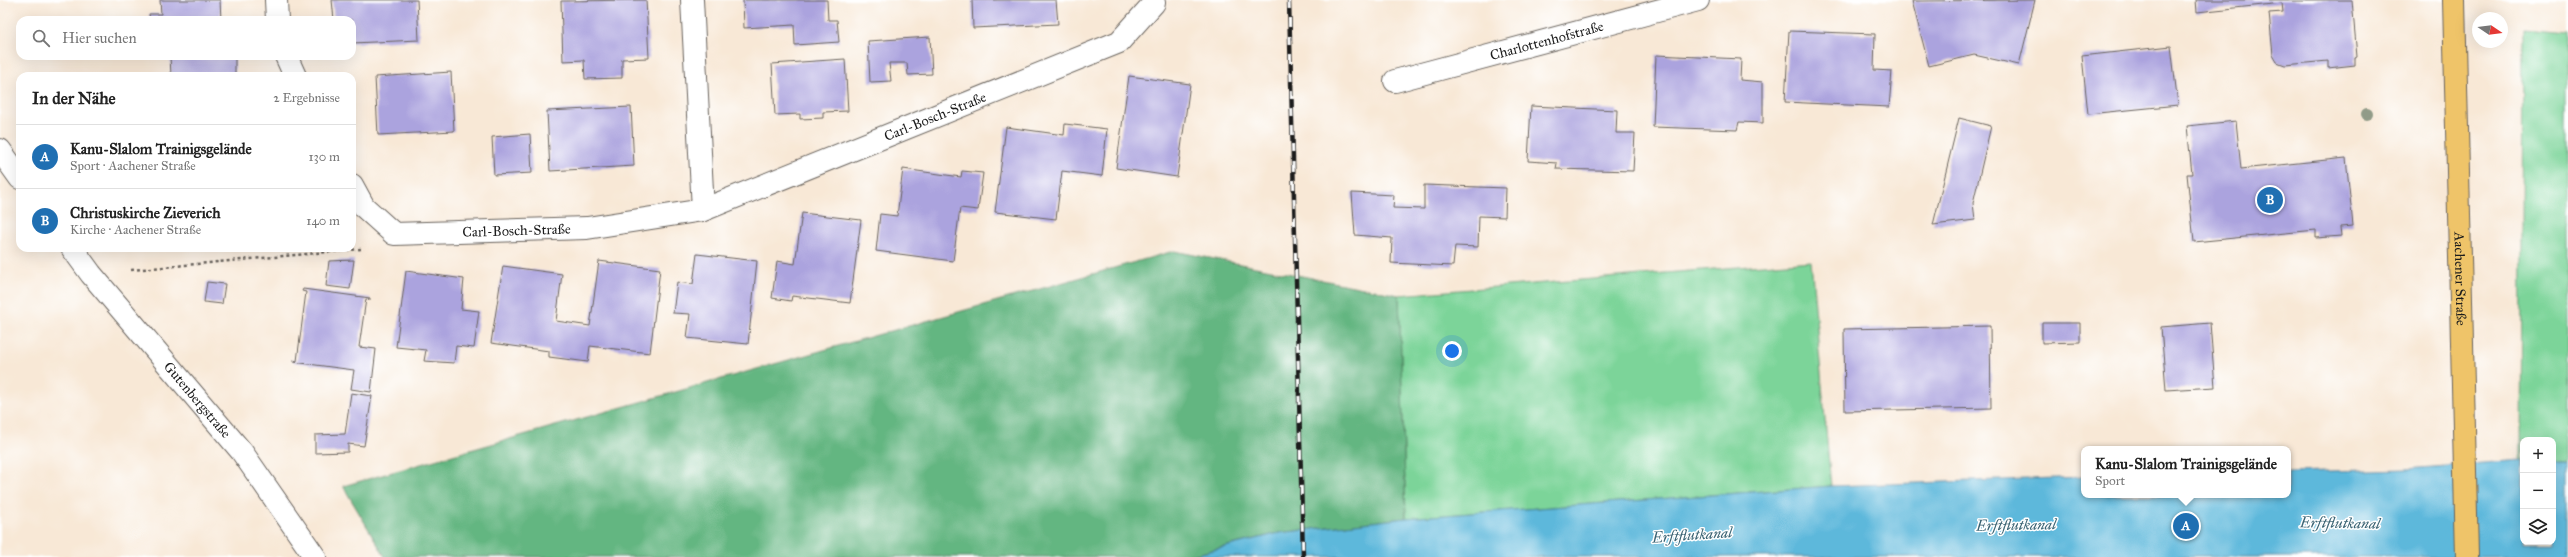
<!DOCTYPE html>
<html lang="de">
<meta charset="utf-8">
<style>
body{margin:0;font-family:"IM FELL Great Primer",serif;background:#f6f6f6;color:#222}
.controls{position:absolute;right:12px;bottom:12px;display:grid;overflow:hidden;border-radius:8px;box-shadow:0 4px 16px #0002}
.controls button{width:36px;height:36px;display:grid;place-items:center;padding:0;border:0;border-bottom:1px solid #e0e0e0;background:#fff;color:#222;font:20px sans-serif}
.compass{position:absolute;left:2472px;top:12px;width:36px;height:36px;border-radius:50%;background:#fff;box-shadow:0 4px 16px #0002;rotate:103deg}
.you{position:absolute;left:1452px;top:351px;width:14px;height:14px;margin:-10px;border:3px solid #fff;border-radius:50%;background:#1a73e8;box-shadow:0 0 0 6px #1a73e833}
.badge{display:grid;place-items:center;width:26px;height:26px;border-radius:50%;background:#1f6fb2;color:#fff;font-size:13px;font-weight:700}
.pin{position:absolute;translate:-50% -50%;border:2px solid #fff;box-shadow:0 1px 4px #0006}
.popup{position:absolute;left:2081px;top:446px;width:210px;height:52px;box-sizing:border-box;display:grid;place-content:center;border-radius:8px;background:#fff;filter:drop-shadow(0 1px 3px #0005);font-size:13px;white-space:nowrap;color:#767676}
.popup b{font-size:15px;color:#222}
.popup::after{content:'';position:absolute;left:50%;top:100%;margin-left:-8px;border:8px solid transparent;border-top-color:#fff}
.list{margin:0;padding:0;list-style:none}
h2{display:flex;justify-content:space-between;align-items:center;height:52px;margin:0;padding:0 16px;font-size:17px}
h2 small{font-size:13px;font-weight:400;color:#767676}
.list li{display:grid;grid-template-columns:26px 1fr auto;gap:12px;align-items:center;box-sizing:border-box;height:64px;padding:0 16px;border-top:1px solid #e0e0e0}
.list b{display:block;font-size:15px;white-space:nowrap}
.list p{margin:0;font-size:13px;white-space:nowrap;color:#767676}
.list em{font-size:13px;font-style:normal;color:#767676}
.icon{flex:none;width:22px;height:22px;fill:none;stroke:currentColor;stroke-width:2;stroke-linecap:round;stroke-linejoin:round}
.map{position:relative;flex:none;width:2568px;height:557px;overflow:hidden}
.search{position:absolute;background:#fff;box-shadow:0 4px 16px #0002;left:16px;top:16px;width:340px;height:44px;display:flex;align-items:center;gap:10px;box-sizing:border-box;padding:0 14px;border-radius:12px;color:#767676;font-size:15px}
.panel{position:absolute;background:#fff;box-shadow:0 4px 16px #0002;left:16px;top:72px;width:340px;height:180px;border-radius:12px}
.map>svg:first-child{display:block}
</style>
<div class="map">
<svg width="2568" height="557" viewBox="0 0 2568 557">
<rect width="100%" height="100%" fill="#fff"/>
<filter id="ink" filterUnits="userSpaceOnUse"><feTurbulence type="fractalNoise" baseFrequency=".025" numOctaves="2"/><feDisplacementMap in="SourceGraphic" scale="8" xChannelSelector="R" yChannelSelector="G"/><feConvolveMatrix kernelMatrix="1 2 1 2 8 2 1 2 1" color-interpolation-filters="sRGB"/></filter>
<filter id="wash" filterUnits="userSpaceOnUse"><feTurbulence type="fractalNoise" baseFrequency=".012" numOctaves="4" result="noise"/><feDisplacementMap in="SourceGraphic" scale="16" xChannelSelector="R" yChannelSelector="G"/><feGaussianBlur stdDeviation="0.9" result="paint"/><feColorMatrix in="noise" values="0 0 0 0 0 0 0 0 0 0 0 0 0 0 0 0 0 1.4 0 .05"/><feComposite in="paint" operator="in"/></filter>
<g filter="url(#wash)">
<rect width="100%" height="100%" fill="#f8e8d6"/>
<g fill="#7bd499" stroke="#4c785a">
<path d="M2523,28L2568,32V462H2553V440H2523V461L2521,460Z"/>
<path d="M1811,261L1831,486L1406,518L1399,295Z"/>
</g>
<path fill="#64b681" stroke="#40694e" d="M1174,251L1399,295L1406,518L1279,533L1185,557H385L343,486Z"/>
<path fill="#5db8db" stroke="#3c6a7c" d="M2521,460L2523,461V542H2553V462H2568V557H1186L1279,533L1405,518L1831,486L2084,477V495H2288V472L2407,469Z"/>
<g id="blocks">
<g fill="#aba3de">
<path d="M160,0H220L221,20H150L149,14H161Z"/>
<path d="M332,0H417L419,40L352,43V20H334Z"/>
<path d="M646,0L649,58L622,59V78L585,79L584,60L563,61L561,1Z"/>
<path d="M743,0H827L828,20H837L839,42L795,45L794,25L744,28Z"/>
<path d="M972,0H1056L1058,24L973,28Z"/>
<path d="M2035,0L2019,65L1974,55L1929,66L1912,1Z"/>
<path d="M2196,0H2352L2357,57L2355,58V65L2328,68V61L2285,65L2277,62L2273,55L2269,13L2283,12L2282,3L2197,12Z"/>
<path d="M1789,31L1875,34L1874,70L1892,71L1889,107L1785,102Z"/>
<path d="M930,37L932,74L908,75L907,63H889L891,81L870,82L868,41Z"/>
<path d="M2171,46L2178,105L2088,114L2082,56Z"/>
<path d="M1656,55L1741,59L1740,80L1763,82V123L1739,122L1737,130L1653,127Z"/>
<path d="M170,56H235V76H171Z"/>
<path d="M845,59L848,111L823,112V118L800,119V114L775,115L772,64Z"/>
<path d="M451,72L454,131L378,135L375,77Z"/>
<path d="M1129,76L1190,84L1177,177L1116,168Z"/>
<path d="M1531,106L1617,110L1616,133H1635L1633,171L1556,169L1557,163L1528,161Z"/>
<path d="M631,107L634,166L550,171L547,111Z"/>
<path d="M1959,118L1991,126L1973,203L1975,220L1933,225Z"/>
<path d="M2236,121L2241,169L2346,158L2353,226L2340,227L2341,236L2316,238V230L2194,242L2187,174H2192L2187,126Z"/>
<path d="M1065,124L1107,129L1102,176L1062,171L1056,219L995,212L1006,127L1064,135Z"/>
<path d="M530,134L532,173L494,175L492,137Z"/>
<path d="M903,169L961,177L962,171L983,173L978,210L960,208L953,261L876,251L880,214L897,216Z"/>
<path d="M1424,185L1506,188L1505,217L1479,216L1478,247L1455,246L1453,266L1391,263L1392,238L1355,235L1352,193L1394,195L1393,208L1424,209Z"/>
<path d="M802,213L861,220L850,303L792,296L791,301L772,298L777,261L795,264Z"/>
<path d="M697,254L757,261L748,344L687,338L690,314L673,313L677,282L693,284Z"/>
<path d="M354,260L350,289L326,286L329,261Z"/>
<path d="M599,261L660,269L650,353L590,346L588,362L549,357V351L491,343L503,266L562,274L556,321L590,326Z"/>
<path d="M406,271L464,279L461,309L479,311L474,348L456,346L454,363L424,361L426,350L396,347Z"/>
<path d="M207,282L225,284L222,304L204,302Z"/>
<path d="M303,289L370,298V300L366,299L359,347L376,349L371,392L351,389L354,370L293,362V360L297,361L306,292L302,291Z"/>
<path d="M2042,323H2080V342L2042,343Z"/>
<path d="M2210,323L2215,387L2166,390L2161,327Z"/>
<path d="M1990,326L1991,408L1845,411L1844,329Z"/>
<path d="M351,393L372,396L364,446L348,444V452L315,453V435L345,434Z"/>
</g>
</g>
</g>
<g filter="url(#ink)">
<use href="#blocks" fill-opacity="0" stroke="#69635d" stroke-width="1"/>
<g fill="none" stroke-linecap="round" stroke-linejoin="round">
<defs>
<g id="minor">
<path d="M276,0L277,20"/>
<path d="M692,0L703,210"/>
<path d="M286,56L295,76"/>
<path id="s1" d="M1395,81L1698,0"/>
<path d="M0,150L20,178"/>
<path id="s2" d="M352,185L364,207L394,234L587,228L703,210L1119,42L1154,3L1153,0"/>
<path id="s3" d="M72,248L91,274L242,452L315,557"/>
</g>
<g id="major">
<path id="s4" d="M2454,0L2467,557"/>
</g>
</defs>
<use href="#minor" stroke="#69635d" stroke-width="24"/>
<use href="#major" stroke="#69635d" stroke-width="24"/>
<path stroke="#69635d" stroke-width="2.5" stroke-dasharray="3 3" stroke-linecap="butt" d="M131,270L361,249"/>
<use href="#minor" stroke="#fff" stroke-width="22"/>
<use href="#major" stroke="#efc469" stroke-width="22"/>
<defs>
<path id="rail" d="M1289,0L1303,557"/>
</defs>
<use href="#rail" stroke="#1c1c1c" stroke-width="4.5"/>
<use href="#rail" stroke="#fff" stroke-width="3" stroke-dasharray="9" stroke-linecap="butt"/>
</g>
<circle fill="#919b88" cx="2367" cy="114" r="6"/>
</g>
<g text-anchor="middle" stroke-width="3" stroke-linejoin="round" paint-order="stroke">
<g font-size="14" fill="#1c1c1c" stroke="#fff">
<text dy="5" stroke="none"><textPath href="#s1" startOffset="157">Charlottenhofstraße</textPath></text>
<text dy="5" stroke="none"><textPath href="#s2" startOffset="626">Carl-Bosch-Straße</textPath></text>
<text dy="5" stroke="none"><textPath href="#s2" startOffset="188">Carl-Bosch-Straße</textPath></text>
<text dy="5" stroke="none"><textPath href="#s4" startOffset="279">Aachener Straße</textPath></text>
<text dy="5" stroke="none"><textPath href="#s3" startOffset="197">Gutenbergstraße</textPath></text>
</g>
<g font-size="15" font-style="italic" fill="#396272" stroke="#fff">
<text transform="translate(2340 523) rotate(1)" y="5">Erftflutkanal</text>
<text transform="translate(2016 525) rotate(-1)" y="5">Erftflutkanal</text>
<text transform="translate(1692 535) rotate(-4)" y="5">Erftflutkanal</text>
</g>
</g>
</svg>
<div class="controls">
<button>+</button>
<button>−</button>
<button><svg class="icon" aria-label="layers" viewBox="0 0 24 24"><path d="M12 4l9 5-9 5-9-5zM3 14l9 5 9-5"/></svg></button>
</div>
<svg class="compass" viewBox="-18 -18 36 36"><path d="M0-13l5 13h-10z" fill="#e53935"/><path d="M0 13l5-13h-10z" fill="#767676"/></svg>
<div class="you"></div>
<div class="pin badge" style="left:2186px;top:526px">A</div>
<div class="popup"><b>Kanu-Slalom Trainigsgelände</b>Sport</div>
<div class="pin badge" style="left:2270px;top:200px">B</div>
<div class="search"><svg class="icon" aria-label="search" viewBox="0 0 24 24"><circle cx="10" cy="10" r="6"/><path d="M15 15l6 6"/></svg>Hier suchen</div>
<section class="panel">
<h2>In der Nähe<small>2 Ergebnisse</small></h2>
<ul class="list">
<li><span class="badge">A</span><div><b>Kanu-Slalom Trainigsgelände</b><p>Sport · Aachener Straße</p></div><em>130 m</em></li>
<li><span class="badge">B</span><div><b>Christuskirche Zieverich</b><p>Kirche · Aachener Straße</p></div><em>140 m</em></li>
</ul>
</section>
</div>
